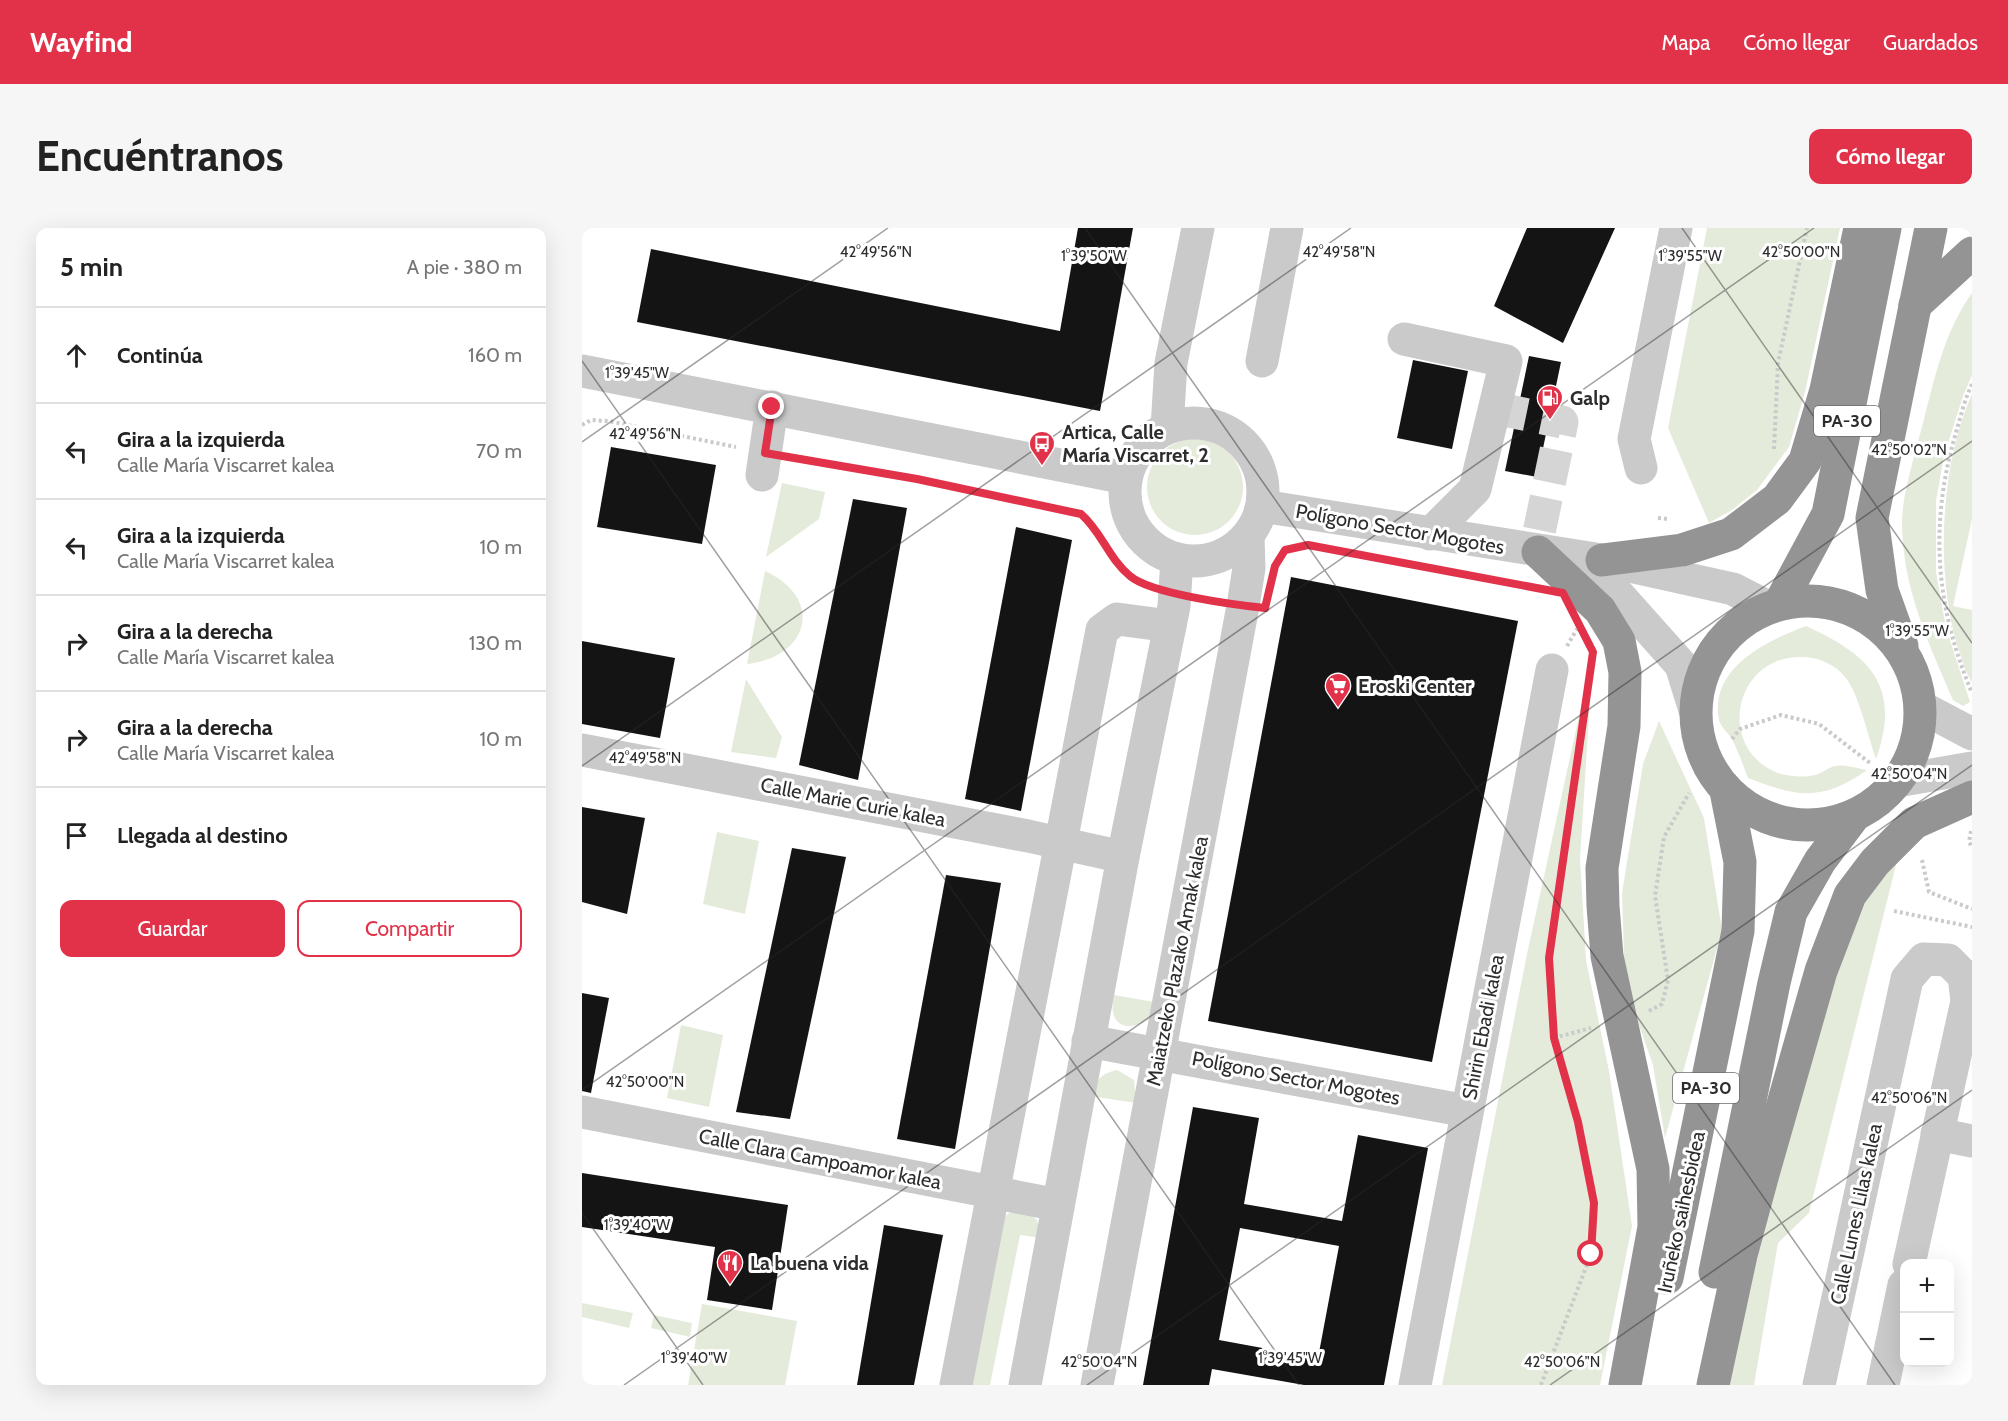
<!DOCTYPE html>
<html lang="es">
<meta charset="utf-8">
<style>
body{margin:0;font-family:Cabin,sans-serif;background:#f6f6f6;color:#222}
.controls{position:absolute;right:18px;bottom:18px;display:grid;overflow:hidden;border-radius:12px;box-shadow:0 6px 24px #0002}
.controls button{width:54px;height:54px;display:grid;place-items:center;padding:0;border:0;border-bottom:2px solid #e0e0e0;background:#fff;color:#222;font:30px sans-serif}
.stop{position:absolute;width:18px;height:18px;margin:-14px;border:4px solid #e1324a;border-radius:50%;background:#fff}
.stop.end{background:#e1324a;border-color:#fff;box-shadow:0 2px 6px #0008}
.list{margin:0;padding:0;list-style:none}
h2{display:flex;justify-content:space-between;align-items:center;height:78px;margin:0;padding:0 24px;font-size:26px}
h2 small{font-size:20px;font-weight:400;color:#767676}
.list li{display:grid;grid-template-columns:39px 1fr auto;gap:18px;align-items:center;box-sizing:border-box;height:96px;padding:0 24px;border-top:2px solid #e0e0e0}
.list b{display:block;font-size:22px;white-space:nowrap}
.list p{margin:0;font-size:20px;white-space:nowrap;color:#767676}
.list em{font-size:20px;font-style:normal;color:#767676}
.actions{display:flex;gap:12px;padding:18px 24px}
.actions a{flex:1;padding:14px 0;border:2px solid #e1324a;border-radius:12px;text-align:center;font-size:21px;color:#e1324a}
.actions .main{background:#e1324a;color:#fff}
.icon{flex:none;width:33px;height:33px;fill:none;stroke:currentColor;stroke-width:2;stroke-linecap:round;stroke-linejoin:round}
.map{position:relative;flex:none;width:1390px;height:1157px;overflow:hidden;border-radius:12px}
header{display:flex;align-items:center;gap:36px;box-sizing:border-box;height:84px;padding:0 30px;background:#e1324a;color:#fff}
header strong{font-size:28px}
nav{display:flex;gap:33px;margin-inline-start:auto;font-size:21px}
.intro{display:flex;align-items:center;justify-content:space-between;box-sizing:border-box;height:144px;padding:0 36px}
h1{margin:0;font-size:42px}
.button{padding:15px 27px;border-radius:12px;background:#e1324a;color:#fff;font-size:21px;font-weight:700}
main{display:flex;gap:36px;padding:0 36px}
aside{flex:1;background:#fff;border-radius:12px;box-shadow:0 6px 24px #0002}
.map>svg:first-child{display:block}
</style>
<header>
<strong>Wayfind</strong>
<nav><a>Mapa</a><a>Cómo llegar</a><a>Guardados</a></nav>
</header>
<div class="intro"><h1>Encuéntranos</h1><a class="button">Cómo llegar</a></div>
<main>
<aside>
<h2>5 min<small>A pie · 380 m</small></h2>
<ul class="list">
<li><svg class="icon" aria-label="ahead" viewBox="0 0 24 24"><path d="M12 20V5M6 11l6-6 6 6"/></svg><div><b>Continúa</b></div><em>160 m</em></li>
<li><svg class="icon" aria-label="left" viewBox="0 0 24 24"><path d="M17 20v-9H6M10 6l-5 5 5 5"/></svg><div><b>Gira a la izquierda</b><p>Calle María Viscarret kalea</p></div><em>70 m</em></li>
<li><svg class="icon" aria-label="left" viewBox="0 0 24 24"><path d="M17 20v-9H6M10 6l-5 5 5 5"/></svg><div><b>Gira a la izquierda</b><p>Calle María Viscarret kalea</p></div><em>10 m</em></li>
<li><svg class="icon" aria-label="right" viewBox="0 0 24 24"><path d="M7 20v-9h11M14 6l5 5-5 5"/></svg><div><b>Gira a la derecha</b><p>Calle María Viscarret kalea</p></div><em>130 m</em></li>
<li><svg class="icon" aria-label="right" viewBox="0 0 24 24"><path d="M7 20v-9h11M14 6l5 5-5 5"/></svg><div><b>Gira a la derecha</b><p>Calle María Viscarret kalea</p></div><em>10 m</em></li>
<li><svg class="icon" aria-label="arrive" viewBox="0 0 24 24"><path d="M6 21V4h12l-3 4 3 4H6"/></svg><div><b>Llegada al destino</b></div></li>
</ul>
<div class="actions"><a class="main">Guardar</a><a>Compartir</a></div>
</aside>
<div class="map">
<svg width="1390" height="1157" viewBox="0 0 1390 1157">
<rect width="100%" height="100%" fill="#fff"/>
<g fill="#e4ebdb">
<path d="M1125,0H1258L1223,164L1207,219L1175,262L1150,282L1127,295L1086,200Z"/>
<path d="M1390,65V147L1381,168L1362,228L1354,273V344L1364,400L1388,474L1381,478L1371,472C1346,414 1320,358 1320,294C1320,266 1336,216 1343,187C1354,144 1364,101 1390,65Z"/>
<path d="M1390,166V291L1371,378L1390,382V454C1383,445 1380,430 1376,420C1353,346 1358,237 1390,166Z"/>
<circle cx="613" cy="259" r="48"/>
<path d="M200,255L243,264L237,291L184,329Z"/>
<path d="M183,343C243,371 227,429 165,436Z"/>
<path d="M1224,398C1288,427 1320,458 1294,531C1286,508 1277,467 1264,450C1253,436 1236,429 1220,429C1152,427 1133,521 1196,545C1208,549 1224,550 1236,546C1242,544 1247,539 1253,538C1262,536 1275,540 1285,542C1240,574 1215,569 1166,550C1161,537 1156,523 1150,511C1146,505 1138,498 1137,492C1127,439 1185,413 1224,398Z"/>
<path d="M1011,424L998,631L1004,732L1027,843L1050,998L1018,1157H860L945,726Z"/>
<path d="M164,451L200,509L194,530L149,524Z"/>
<path d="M1077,493L1122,590L1140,702L1083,910L1071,837L1043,757L1040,665L1061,536Z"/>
<path d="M135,604L177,613L163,686L121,676Z"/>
<path d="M1316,629L1227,985L1196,1015L1172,1157H1145L1176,1000L1278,674Z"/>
<path d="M532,767L572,774L569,790C545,806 525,798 532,767Z"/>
<path d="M99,797L141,807L127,879L85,870Z"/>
<path d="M535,842L552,852L554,875L509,868C514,852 518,846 535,842Z"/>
<path d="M429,984H446L455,992L459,1010L438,1007L408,1157H384L417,992Z"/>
<path d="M0,1075L51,1085L47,1100L0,1089Z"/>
<path d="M120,1076L215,1093L203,1157H106Z"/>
<path d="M72,1087L110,1095L108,1109L69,1100Z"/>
</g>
<g fill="#141414" fill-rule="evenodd">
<path d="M496,0H551L518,183L55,94L69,21L478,103Z"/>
<path d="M945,0H1033L981,115L912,78Z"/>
<path d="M947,128L979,134L955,249L923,243Z"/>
<path d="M831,132L886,143L870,221L815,210Z"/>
<path d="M29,219L134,237L120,316L15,299Z"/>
<path d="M271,271L325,280L276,552L217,537Z"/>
<path d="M434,299L490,312L439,583L383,571Z"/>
<path d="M709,349L936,393L850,834L626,793Z"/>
<path d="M0,413L93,430L78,510L0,496Z"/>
<path d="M0,579L63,590L45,686L0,674Z"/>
<path d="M210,620L264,629L208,891L154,884Z"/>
<path d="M364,647L419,655L373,921L315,911Z"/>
<path d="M0,765L27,770L9,865L0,863Z"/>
<path d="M611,879L677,890L662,976L760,993L776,907L846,920L802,1157H722L630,1141L627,1157H561ZM658,1000L757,1018L736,1130L637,1112Z"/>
<path d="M0,945L206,977L190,1082L125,1072L133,1019L0,999Z"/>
<path d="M302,997L361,1007L332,1157H275Z"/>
</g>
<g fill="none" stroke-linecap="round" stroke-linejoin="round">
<path stroke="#d5d5d5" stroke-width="33" stroke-dasharray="33 16" stroke-linecap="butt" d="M912,180L980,194L953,324"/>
<g stroke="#cacaca" stroke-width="4" stroke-dasharray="3 3" stroke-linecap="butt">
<path d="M1390,156C1382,173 1378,191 1373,208C1347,299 1354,379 1390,465"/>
<path d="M0,197L9,192L26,193L154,219"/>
<path d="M1192,221L1196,135L1225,0"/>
<path d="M212,230L335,251L499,286C523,307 530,342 562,354"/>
<path d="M1076,290L1086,291"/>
<path d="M699,328L703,323L724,318"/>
<path d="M793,330L945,358"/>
<path d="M985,418L995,401"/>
<path d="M1150,511L1158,501L1199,487L1237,496L1288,535"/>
<path d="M1389,603L1387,614L1390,619"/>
<path d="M1340,632L1347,664L1390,681"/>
<path d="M1312,683L1390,699"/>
<path d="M1067,783L1080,776L1086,752L1073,668L1082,609L1107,565"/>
<path d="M972,810L1009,800"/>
<path d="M959,1157L1009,1026L1012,975L996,894L972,810L967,730L1009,439"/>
</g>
<g stroke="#cacaca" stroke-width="33">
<path d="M822,111L924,133L893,261L848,306"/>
<path d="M680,133L705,0"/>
<path d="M0,143L544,250"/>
<circle cx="612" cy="264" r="69"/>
<path d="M585,200L589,135L616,0"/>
<path d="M1059,240L1052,211L1094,0"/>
<path d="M180,247L190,179"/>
<path d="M680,278L1020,332L1151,361L1186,379"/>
<path d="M988,338L1024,353L1099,437L1113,482"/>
<path d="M1339,479L1390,506"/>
<path d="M0,522L446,608L541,629"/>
<path d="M1315,553L1390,540"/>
<path d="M506,813L885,883"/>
<path d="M0,884L476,977"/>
<path d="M1355,906L1390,913"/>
<path d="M374,1157L520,402L535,391L588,398"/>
<path d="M443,1157L541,629L592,378L595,331"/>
<path d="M515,1157L661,378L667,340L666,308"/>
<path d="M833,1157L970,442"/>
<path d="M1237,1157L1325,751L1342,731L1366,732L1382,748L1385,773L1327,1036"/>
<path d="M1301,1157L1322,1057"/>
</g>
<g stroke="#949494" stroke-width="33">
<path d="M1333,77L1390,25"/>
<path d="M956,324L1018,382L1037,413L1043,444L1042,498L1020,640L1021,678L1025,728L1071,941L1072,999L1043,1157"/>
<path d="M1020,332L1100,322L1149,306L1195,271L1223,233L1244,162L1278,0"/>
<circle cx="1226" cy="485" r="112"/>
<path d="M1198,375L1246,286L1303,0"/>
<path d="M1320,418L1300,362L1290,290L1349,0"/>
<path d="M1133,1044L1192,755L1209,684L1238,633L1272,588"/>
<path d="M1085,1050L1156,703L1158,634L1144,563"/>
<path d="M1131,1157L1159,1027L1181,946L1239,743L1268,667L1293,634L1332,595L1390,569"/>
</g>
</g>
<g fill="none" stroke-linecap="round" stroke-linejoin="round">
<path stroke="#e1324a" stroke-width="8" d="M190,179L183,225L335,251L499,286C519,303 527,331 548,348C569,366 654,377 683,380L693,338L703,322L726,317L981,365L1011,424L967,730L972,810L996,894L1012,975L1009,1026"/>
</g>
<path fill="none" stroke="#2d2d2d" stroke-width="1.5" stroke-opacity="0.45" d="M503,0L1313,1157M1100,0L1390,415M0,133L717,1157M0,214L306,0M0,538L769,0M0,862L1232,0M0,985L121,1157M42,1157L1390,213M505,1157L1390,537M968,1157L1390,862"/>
<defs>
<symbol id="fuel-pin" viewBox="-11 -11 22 30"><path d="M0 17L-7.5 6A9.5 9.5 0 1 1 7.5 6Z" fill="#e1324a" stroke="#fff"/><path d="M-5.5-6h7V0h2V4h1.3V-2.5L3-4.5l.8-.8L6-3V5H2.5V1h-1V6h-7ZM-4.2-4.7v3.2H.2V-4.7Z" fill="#fff"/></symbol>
<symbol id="bus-pin" viewBox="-11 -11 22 30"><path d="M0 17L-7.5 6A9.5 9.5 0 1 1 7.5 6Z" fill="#e1324a" stroke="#fff"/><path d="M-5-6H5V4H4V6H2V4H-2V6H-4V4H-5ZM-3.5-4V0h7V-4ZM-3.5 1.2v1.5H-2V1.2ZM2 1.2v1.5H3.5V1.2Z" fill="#fff"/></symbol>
<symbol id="supermarket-pin" viewBox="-11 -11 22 30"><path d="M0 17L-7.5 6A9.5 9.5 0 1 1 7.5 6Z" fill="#e1324a" stroke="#fff"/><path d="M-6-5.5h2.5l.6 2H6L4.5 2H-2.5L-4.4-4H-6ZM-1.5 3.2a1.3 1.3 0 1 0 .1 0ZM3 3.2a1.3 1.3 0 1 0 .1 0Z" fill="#fff"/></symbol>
<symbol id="restaurant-pin" viewBox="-11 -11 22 30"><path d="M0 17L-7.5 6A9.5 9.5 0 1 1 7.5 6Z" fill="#e1324a" stroke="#fff"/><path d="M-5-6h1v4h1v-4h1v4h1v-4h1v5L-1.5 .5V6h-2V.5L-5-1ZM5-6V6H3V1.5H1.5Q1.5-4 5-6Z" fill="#fff"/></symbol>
</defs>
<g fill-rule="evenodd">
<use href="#fuel-pin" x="953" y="155" width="30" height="40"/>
<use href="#bus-pin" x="445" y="201" width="30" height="40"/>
<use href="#supermarket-pin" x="741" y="443" width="30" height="40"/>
<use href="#restaurant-pin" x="133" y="1020" width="30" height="40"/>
</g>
<g text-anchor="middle" stroke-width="6" stroke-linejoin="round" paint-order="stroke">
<g fill="#fff" stroke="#6c6c6c" stroke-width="1.5">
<rect x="1232" y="178" width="66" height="30" rx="4.5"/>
<rect x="1091" y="845" width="66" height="30" rx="4.5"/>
</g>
<g font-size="18" font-weight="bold" fill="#2d2d2d">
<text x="1265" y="199">PA-30</text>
<text x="1124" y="866">PA-30</text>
</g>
<g font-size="20" font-weight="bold" fill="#2d2d2d" stroke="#fff" text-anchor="start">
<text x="988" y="177">Galp</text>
<text x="480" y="211">Artica, Calle<tspan x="480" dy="23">María Viscarret, 2</tspan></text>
<text x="776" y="465">Eroski Center</text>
<text x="168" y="1042">La buena vida</text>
</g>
<g font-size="20" fill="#2d2d2d" stroke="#fff">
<text transform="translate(818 301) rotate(10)" y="7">Polígono Sector Mogotes</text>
<text transform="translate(271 574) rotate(11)" y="7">Calle Marie Curie kalea</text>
<text transform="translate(595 733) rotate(-79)" y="7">Maiatzeko Plazako Amak kalea</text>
<text transform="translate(901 799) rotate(-79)" y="7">Shirin Ebadi kalea</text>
<text transform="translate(714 850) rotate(11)" y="7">Polígono Sector Mogotes</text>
<text transform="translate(238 931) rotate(11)" y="7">Calle Clara Campoamor kalea</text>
<text transform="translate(1099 984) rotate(-78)" y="7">Iruñeko saihesbidea</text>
<text transform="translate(1274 986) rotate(-78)" y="7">Calle Lunes Lilas kalea</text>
</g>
</g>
<g font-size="15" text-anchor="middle" fill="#2d2d2d" stroke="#fff" stroke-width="6" stroke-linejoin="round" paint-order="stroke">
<text x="294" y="29">42°49'56"N</text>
<text x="757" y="29">42°49'58"N</text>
<text x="1219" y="29">42°50'00"N</text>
<text x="512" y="33">1°39'50"W</text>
<text x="1108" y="33">1°39'55"W</text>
<text x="55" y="150">1°39'45"W</text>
<text x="63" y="211">42°49'56"N</text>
<text x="1327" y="227">42°50'02"N</text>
<text x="1335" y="408">1°39'55"W</text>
<text x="63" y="535">42°49'58"N</text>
<text x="1327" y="551">42°50'04"N</text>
<text x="63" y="859">42°50'00"N</text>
<text x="1327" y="875">42°50'06"N</text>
<text x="55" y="1002">1°39'40"W</text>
<text x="112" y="1135">1°39'40"W</text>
<text x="708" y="1135">1°39'45"W</text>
<text x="517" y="1139">42°50'04"N</text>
<text x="980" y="1139">42°50'06"N</text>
</g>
</svg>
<div class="controls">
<button>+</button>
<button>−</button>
</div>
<div class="stop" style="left:1009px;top:1026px"></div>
<div class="stop end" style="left:190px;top:179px"></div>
</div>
</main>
